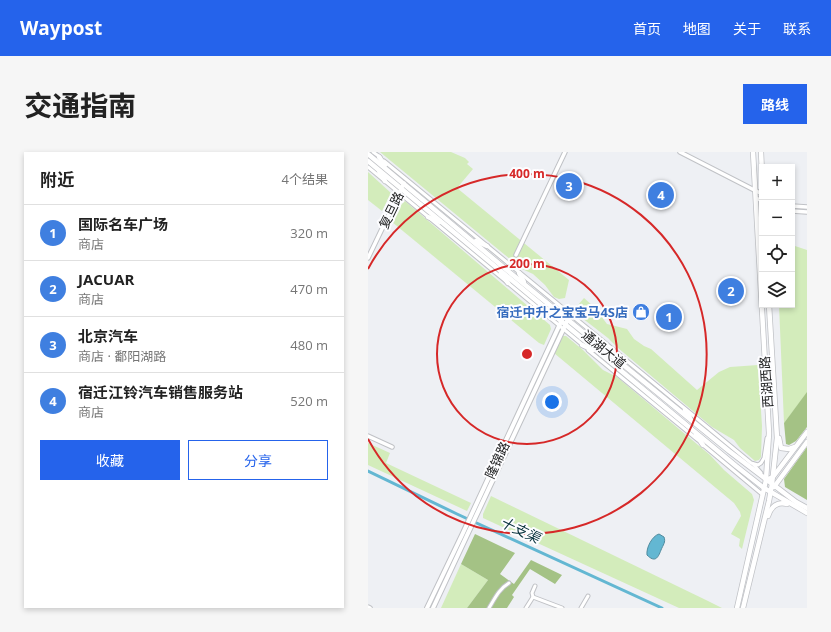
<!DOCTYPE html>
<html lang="zh">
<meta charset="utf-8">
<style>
body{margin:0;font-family:"Open Sans","Noto Sans SC",sans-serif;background:#f6f6f6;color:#222}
.controls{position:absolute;right:12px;top:12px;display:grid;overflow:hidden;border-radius:0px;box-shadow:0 2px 6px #0003}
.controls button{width:36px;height:36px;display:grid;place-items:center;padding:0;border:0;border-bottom:1px solid #e0e0e0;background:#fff;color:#222;font:20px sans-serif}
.you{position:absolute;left:184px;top:250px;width:14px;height:14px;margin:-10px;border:3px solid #fff;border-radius:50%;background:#1a73e8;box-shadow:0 0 0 6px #1a73e833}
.badge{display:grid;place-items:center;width:26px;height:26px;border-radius:50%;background:#2563eb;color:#fff;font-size:13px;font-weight:700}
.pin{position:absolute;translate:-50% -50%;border:2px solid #fff;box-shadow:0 1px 4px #0006}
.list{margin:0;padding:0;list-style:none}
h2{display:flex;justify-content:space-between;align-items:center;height:52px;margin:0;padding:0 16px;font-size:17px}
h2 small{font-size:13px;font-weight:400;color:#767676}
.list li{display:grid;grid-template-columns:26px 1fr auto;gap:12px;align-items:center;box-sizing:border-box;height:56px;padding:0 16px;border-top:1px solid #e0e0e0}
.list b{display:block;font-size:15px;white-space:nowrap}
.list p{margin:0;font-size:13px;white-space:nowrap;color:#767676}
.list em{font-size:13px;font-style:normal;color:#767676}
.actions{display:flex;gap:8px;padding:12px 16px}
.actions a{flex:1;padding:9px 0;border:1px solid #2563eb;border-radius:0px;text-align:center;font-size:14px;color:#2563eb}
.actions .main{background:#2563eb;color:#fff}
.icon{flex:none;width:22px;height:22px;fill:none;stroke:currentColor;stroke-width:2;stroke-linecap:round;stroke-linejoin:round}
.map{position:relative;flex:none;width:439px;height:456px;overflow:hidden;border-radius:0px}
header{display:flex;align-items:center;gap:24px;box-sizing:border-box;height:56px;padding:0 20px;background:#2563eb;color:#fff}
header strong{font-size:19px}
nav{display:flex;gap:22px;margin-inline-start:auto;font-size:14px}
.intro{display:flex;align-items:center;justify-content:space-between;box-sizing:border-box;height:96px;padding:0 24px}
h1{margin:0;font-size:28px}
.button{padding:10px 18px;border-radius:0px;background:#2563eb;color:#fff;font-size:14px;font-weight:700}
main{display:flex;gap:24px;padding:0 24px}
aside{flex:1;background:#fff;border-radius:0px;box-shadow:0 2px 6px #0003}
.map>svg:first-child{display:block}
</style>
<header>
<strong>Waypost</strong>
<nav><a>首页</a><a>地图</a><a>关于</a><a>联系</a></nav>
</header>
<div class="intro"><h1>交通指南</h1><a class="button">路线</a></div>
<main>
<aside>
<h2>附近<small>4个结果</small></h2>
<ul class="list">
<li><span class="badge" style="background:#3f7fe0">1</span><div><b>国际名车广场</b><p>商店</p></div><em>320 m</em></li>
<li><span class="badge" style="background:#3f7fe0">2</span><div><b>JACUAR</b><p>商店</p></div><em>470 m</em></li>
<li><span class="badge" style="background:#3f7fe0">3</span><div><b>北京汽车</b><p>商店 · 鄱阳湖路</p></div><em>480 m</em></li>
<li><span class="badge" style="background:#3f7fe0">4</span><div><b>宿迁江铃汽车销售服务站</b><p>商店</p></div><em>520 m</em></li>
</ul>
<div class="actions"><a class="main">收藏</a><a>分享</a></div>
</aside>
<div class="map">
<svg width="439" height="456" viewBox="0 0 439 456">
<rect width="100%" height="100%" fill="#eef0f4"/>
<g fill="#d3ecbb">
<path d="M12,0H83L97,6L101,10L99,12L105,17L89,36L201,128L197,146L191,147L186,145L177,133L165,122L154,117Z"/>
<path d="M0,20L23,41L14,59L0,48Z"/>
<path d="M37,49L182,173L183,177L176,193L171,191L24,70L30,56Z"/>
<path d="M424,93L439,98V241L416,271L411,153H424Z"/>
<path d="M216,146L234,162L233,164L239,172L259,177L266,187L276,194L283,197L329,238L351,220L362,215L390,213L394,274L393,305L391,308L387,309L372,296L366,288L344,275L250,196L240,186L205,159Z"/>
<path d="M195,184H198L215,198L235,218L249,225L342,303L356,318L384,342L386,348L374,397L371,394L372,387L363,382L373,364L372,360L366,351L186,201Z"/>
<path d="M0,291L22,301L18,311L103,351L99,359L0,313Z"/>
<path d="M123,344L340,449L354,456H311L115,366V362Z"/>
<path d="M93,412L120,428L99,456H73Z"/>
</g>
<g fill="#a4c285">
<path d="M439,240V275L428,289L421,293L418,292L416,271Z"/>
<path d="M439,295V348L417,335L416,327Z"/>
<path d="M107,382L147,401L132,422L146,432L163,408L194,423L187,432L162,417L144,443L146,445L139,456H99L120,428L93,412Z"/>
</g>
<path fill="#63b7d2" stroke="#508b9e" d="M291,382L296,385C298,390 295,393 293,398C290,406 287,411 279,403C278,396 284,384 291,382Z"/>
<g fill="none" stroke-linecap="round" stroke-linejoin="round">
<path stroke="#63b7d2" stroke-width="3" d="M0,319L89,362L294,456"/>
<defs>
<g id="minor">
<path d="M5,0L12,5"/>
<path d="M16,9L383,311L390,313L393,311L396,306L399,286"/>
<path d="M0,15L216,194"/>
<path d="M220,198L330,288"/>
<path d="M334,292L394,342"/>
<path d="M385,312L393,321"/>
<path d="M165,445L194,456"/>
<path d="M121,456C127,446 131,437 141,431"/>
<path d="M158,456L165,445L164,441L167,434"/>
<path d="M213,456L220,444"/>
</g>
<g id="tertiary">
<path d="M312,0L394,42"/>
<path d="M388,46L394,49"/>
<path d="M424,54L439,55"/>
<path d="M424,59L439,60"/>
<path d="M148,103L197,0"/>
<path d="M0,106L36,31"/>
<path d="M0,284L24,295"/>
<path d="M0,455L2,456"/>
</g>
<g id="secondary">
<path d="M59,456L94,383L198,159"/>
<path d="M65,456L202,163"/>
</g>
<g id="primary">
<path d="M393,0L394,21"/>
<path d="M0,2L140,119L361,299L428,350L439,356"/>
<path d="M11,5L17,13"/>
<path d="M0,9L368,314L396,336L439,361"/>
<path d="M11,19L17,29"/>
<path d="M60,65L72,70"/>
<path d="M108,89L119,94"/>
<path d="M133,121L140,131"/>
<path d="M151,121L156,130"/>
<path d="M214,193L225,198"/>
<path d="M317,258L322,266"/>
<path d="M328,283L335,293"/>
<path d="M411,286L413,296L421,297L427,295"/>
<path d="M398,328L405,325L439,280"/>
<path d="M406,335L439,290"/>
<path d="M400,364C403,355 409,349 419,352"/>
<path d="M369,456L398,328L401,281L385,0"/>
<path d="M375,456L401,349L404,332L409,286L401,153"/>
</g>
</defs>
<use href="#minor" stroke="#c0c2c6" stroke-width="5"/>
<use href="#tertiary" stroke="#c0c2c6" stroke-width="5.5"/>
<use href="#secondary" stroke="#c0c2c6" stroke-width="6"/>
<use href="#primary" stroke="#c0c2c6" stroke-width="6"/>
<use href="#minor" stroke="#fff" stroke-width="3"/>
<use href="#tertiary" stroke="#fff" stroke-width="3.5"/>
<use href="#secondary" stroke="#fff" stroke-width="4"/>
<use href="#primary" stroke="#fff" stroke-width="4.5"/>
</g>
<g fill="none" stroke="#d62828" stroke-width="2">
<circle cx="159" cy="202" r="90"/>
<path d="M0 117A180 180 0 1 1 0 287"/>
</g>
<defs>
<symbol id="shop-disc" viewBox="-11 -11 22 22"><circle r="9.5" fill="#3f7fe0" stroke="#fdfdff"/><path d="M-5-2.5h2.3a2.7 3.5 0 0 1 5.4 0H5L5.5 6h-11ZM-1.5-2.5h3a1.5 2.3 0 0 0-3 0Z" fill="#fff"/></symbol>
</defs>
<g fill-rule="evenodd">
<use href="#shop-disc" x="263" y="150" width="20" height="20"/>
</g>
<g text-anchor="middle" stroke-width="4" stroke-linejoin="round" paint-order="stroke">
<g font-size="13" fill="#222324" stroke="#fdfdff">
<text transform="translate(23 58) rotate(-64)" y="5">复旦路</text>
<text transform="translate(236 197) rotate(39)" y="5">通湖大道</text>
<text transform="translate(398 230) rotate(-94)" y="5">西湖西路</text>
<text transform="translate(129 308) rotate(-65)" y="5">隆锦路</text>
</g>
<g font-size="13" font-weight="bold" fill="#366cbe" stroke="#fdfdff" text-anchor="end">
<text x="260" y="165">宿迁中升之宝宝马4S店</text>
</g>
<g font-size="14" font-style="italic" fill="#07313c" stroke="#fdfdff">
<text transform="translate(152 378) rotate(25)" y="5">十支渠</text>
</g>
</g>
<circle cx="159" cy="202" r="6" fill="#d62828" stroke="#fdfdff" stroke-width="2"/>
<g font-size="12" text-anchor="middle" font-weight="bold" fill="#d62828" stroke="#fdfdff" stroke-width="4" stroke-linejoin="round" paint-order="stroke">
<text x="159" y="26">400 m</text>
<text x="159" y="116">200 m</text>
</g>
</svg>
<div class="controls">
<button>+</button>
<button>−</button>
<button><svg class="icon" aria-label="locate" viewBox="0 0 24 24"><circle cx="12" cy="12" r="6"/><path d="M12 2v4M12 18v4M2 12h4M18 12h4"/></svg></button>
<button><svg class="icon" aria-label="layers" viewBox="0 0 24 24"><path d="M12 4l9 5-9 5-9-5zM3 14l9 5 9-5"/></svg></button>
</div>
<div class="you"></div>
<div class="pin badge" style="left:301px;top:165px;background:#3f7fe0">1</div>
<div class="pin badge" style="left:363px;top:139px;background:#3f7fe0">2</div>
<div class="pin badge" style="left:201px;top:34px;background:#3f7fe0">3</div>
<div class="pin badge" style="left:293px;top:43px;background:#3f7fe0">4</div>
</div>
</main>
